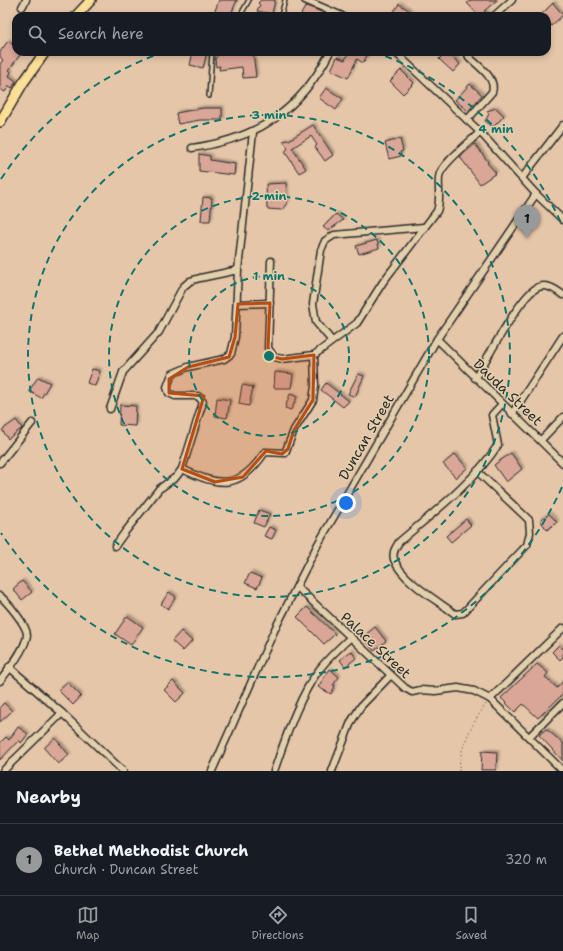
<!DOCTYPE html>
<meta charset="utf-8">
<style>
body{margin:0;font-family:"Shantell Sans",sans-serif;background:#242831;color:#f1f3f6}
.you{position:absolute;left:346px;top:503px;width:14px;height:14px;margin:-10px;border:3px solid #fff;border-radius:50%;background:#1a73e8;box-shadow:0 0 0 6px #1a73e833}
.badge{display:grid;place-items:center;width:26px;height:26px;border-radius:50%;background:#98999b;color:#111;font-size:13px;font-weight:700}
.pin{position:absolute;translate:-50% -33px;filter:drop-shadow(0 1px 2px #0008)}
.pin::after{content:'';position:absolute;top:21px;width:14px;height:12px;background:inherit;clip-path:polygon(0 0,100% 0,50% 100%)}
.list{margin:0;padding:0;list-style:none}
h2{display:flex;justify-content:space-between;align-items:center;height:52px;margin:0;padding:0 16px;font-size:17px}
h2 small{font-size:13px;font-weight:400;color:#9ea1a6}
.list li{display:grid;grid-template-columns:26px 1fr auto;gap:12px;align-items:center;box-sizing:border-box;height:72px;padding:0 16px;border-top:1px solid #363941}
.list b{display:block;font-size:15px;white-space:nowrap}
.list p{margin:0;font-size:13px;white-space:nowrap;color:#9ea1a6}
.list em{font-size:13px;font-style:normal;color:#9ea1a6}
.icon{flex:none;width:22px;height:22px;fill:none;stroke:currentColor;stroke-width:2;stroke-linecap:round;stroke-linejoin:round}
.map{position:relative;flex:none;width:563px;height:771px;overflow:hidden}
.search{position:absolute;background:#171b24;box-shadow:0 2px 6px #0003;left:12px;right:12px;top:12px;height:44px;display:flex;align-items:center;gap:10px;box-sizing:border-box;padding:0 14px;border-radius:12px;color:#9ea1a6;font-size:15px}
.sheet{height:124px;background:#171b24}
nav{display:flex;justify-content:space-around;align-items:center;box-sizing:border-box;height:56px;border-top:1px solid #363941;background:#171b24;font-size:11px;color:#9ea1a6}
nav a{display:grid;justify-items:center;gap:2px}
nav .on{color:#98999b}
.map>svg:first-child{display:block}
</style>
<div class="map">
<svg width="563" height="771" viewBox="0 0 563 771">
<defs>
<filter id="shadow"><feDropShadow dx="2" dy="-2" stdDeviation="1" flood-color="#0004"/></filter>
</defs>
<rect width="100%" height="100%" fill="#e6c6a9"/>
<filter id="ink" filterUnits="userSpaceOnUse"><feTurbulence type="fractalNoise" baseFrequency=".025" numOctaves="2"/><feDisplacementMap in="SourceGraphic" scale="8" xChannelSelector="R" yChannelSelector="G"/><feConvolveMatrix kernelMatrix="1 2 1 2 8 2 1 2 1" color-interpolation-filters="sRGB"/></filter>
<g filter="url(#ink)">
<g fill="#daa698" stroke="#2b2b2b" filter="url(#shadow)">
<path d="M219,0H237L230,16H213Z"/>
<path d="M261,0H275L272,14L257,11L260,5L258,3Z"/>
<path d="M471,0H497L484,11L490,16H479L467,3Z"/>
<path d="M553,3L563,15L551,26L547,21V16H540Z"/>
<path d="M399,4L410,11L406,16H391Z"/>
<path d="M306,6L322,12L328,16H304L301,14Z"/>
<path d="M8,41L16,47V52H22L9,70L11,72L9,76L16,81L12,88L9,86L5,92L0,89V64L3,60L0,57V52Z"/>
<path d="M193,52H207L203,68L190,65Z"/>
<path d="M218,52H253L256,77L243,78L242,67L219,70L220,66L216,67L215,59L218,55Z"/>
<path d="M349,52H369L363,63L357,59L348,78L331,70L337,57L345,60Z"/>
<path d="M446,52L460,64L453,72L439,59Z"/>
<path d="M401,70L414,83L403,94L390,81Z"/>
<path d="M470,84L482,95L468,111L455,100Z"/>
<path d="M326,88L343,99L336,110L319,98Z"/>
<path d="M203,108H222V120H200L178,124L176,113Z"/>
<path d="M496,108L504,116L493,127L485,121L489,114L487,111Z"/>
<path d="M313,125L333,155L325,161L315,147L317,145L311,136L292,148L306,169L299,173L285,152L288,148L283,141L289,140Z"/>
<path d="M400,139L403,151L400,152L401,156L389,159L385,143Z"/>
<path d="M475,144L488,162L487,163L496,173L480,184L460,157Z"/>
<path d="M199,154L210,156V160L235,164L234,175L199,171Z"/>
<path d="M286,183L287,203L282,210L267,209L266,184Z"/>
<path d="M203,197L212,198L210,221H201Z"/>
<path d="M336,214L343,220L328,231L323,227Z"/>
<path d="M377,240L379,248L359,254L356,246Z"/>
<path d="M92,369L100,371L95,386L87,383Z"/>
<path d="M275,372L293,374L291,388H274Z"/>
<path d="M358,374L364,376L355,397L348,394Z"/>
<path d="M38,377L50,383L41,398L29,391Z"/>
<path d="M326,383L349,401L343,407L321,390Z"/>
<path d="M242,385L253,387L249,406L239,404Z"/>
<path d="M290,394L297,397L291,410L285,408Z"/>
<path d="M217,398L230,400L227,418L215,416Z"/>
<path d="M120,405L136,406L135,426L119,425Z"/>
<path d="M16,420L22,428L8,439L2,430Z"/>
<path d="M511,453L522,469L506,482L494,465Z"/>
<path d="M455,454L467,468L456,478L443,464Z"/>
<path d="M259,510L270,514L264,527L254,523Z"/>
<path d="M549,514L557,522L547,530L540,520Z"/>
<path d="M466,519L471,525L451,542L446,536Z"/>
<path d="M269,527L276,530L272,539L264,536Z"/>
<path d="M250,573L262,578L257,588L245,583Z"/>
<path d="M22,581L32,592L22,600L13,589Z"/>
<path d="M169,592L176,597L168,609L161,604Z"/>
<path d="M307,607L335,634L324,644L297,617Z"/>
<path d="M127,616L143,627L131,645L115,634Z"/>
<path d="M375,627L386,641L374,651L363,637Z"/>
<path d="M181,631L192,641L183,651L172,641Z"/>
<path d="M559,645L563,649V657L560,660L552,652Z"/>
<path d="M351,651L356,658L345,667L340,660Z"/>
<path d="M537,664L548,673L545,677L557,688L563,681V694L538,718L523,704L515,712L501,698Z"/>
<path d="M330,669L339,677L333,685L335,686L331,694L318,687Z"/>
<path d="M173,681L185,693L176,702L164,690Z"/>
<path d="M67,682L81,696L73,705L58,690Z"/>
<path d="M4,703L12,711L0,722V707Z"/>
<path d="M18,727L28,734L21,743L19,740L0,760V743L6,737L9,740Z"/>
<path d="M546,729L563,743V761L539,735Z"/>
<path d="M55,738L69,755L58,764L44,748Z"/>
<path d="M482,751L497,752L496,770H481Z"/>
</g>
<g fill="none" stroke-linecap="round" stroke-linejoin="round">
<defs>
<g id="service">
<path d="M240,16L249,0"/>
<path d="M281,16L285,0"/>
<path d="M209,96L212,52"/>
</g>
<g id="minor">
<path d="M305,0L342,16"/>
<path d="M22,7L26,0"/>
<path d="M494,16L512,0"/>
<path d="M395,52L480,132L536,194L563,220"/>
<path d="M467,120L492,92C497,78 478,66 469,57L467,52"/>
<path d="M192,148C257,139 300,111 330,52"/>
<path d="M522,178L563,125"/>
<path d="M271,261L268,348L274,357L282,359L314,355L357,323L383,282L437,211C441,200 438,189 439,177C440,165 470,142 480,132"/>
<path d="M238,304L270,303"/>
<path d="M437,339L563,463"/>
<path d="M332,341L316,322L313,304L321,250L325,241L334,235L424,227"/>
<path d="M475,378C488,358 518,300 535,289C545,282 555,289 563,295"/>
<path d="M110,409L123,372L159,332L183,287L190,281L200,278L238,270"/>
<path d="M512,414L563,336"/>
<path d="M541,440L563,417"/>
<path d="M0,463L32,423"/>
<path d="M182,469C220,487 240,490 265,452L285,453L294,430L313,400L315,386L314,355"/>
<path d="M477,471L529,520L530,533L527,545L463,613L455,614C438,601 401,580 394,559C392,552 396,547 399,542C433,513 474,482 498,445L492,415L502,404"/>
<path d="M115,546L125,532L159,489L176,477L182,469L203,402L198,396H175L169,393L167,387L172,374L188,367L224,359L231,354L235,337L238,270L253,132"/>
<path d="M297,587L405,688L412,692L421,690L435,691L458,688L474,691L490,699L563,771"/>
<path d="M0,596C7,602 27,625 27,635C26,647 8,671 0,681"/>
<path d="M9,667L62,713L123,771"/>
<path d="M490,699L563,628"/>
<path d="M529,737L563,703"/>
<path d="M3,771L62,713"/>
<path d="M212,771L274,631L318,544L437,339L536,194"/>
<path d="M274,771C285,740 299,696 319,670C328,658 340,647 351,637"/>
<path d="M332,771L351,722L361,706L390,676"/>
</g>
<g id="primary">
<path d="M76,16L91,0"/>
<path d="M0,122L23,83L45,52"/>
</g>
</defs>
<use href="#service" stroke="#2b2b2b" stroke-width="6"/>
<use href="#minor" stroke="#2b2b2b" stroke-width="9"/>
<use href="#primary" stroke="#2b2b2b" stroke-width="12"/>
<path stroke="#2b2b2b" stroke-width="1" stroke-dasharray="1 3" stroke-linecap="butt" d="M459,771C459,748 473,722 486,704"/>
<use href="#service" stroke="#e4cfad" stroke-width="3"/>
<use href="#minor" stroke="#e4cfad" stroke-width="6"/>
<use href="#primary" stroke="#fdde96" stroke-width="9"/>
</g>
</g>
<path fill="#b94e14" fill-opacity="0.2" stroke="#b94e14" stroke-width="3" stroke-linejoin="round" d="M270,303L268,348L274,357L282,359L314,355L313,400L294,430L288,449L282,454L266,451L243,477L215,482L182,469L204,396L169,393V379L188,367L229,357L235,337L238,304Z"/>
<g fill="none" stroke="#0f766e" stroke-width="2" stroke-dasharray="7 5">
<circle cx="269" cy="356" r="80"/>
<circle cx="269" cy="356" r="160"/>
<circle cx="269" cy="356" r="241"/>
<path d="M562 487A321 321 0 0 1 1 533M1 179A321 321 0 0 1 164 52M374 52A321 321 0 0 1 562 225"/>
</g>
<g text-anchor="middle" stroke-width="3" stroke-linejoin="round" paint-order="stroke">
<g font-size="14" fill="#2b2b2b" stroke="#e4cfad">
<text transform="translate(508 392) rotate(44)" y="5">Dauda Street</text>
<text transform="translate(366 437) rotate(-60)" y="5">Duncan Street</text>
<text transform="translate(376 645) rotate(43)" y="5">Palace Street</text>
</g>
</g>
<circle cx="269" cy="356" r="6" fill="#0f766e" stroke="#e4cfad" stroke-width="2"/>
<g font-size="12" text-anchor="middle" font-weight="bold" fill="#0f766e" stroke="#e4cfad" stroke-width="3" stroke-linejoin="round" paint-order="stroke">
<text x="269" y="119">3 min</text>
<text x="496" y="133">4 min</text>
<text x="269" y="200">2 min</text>
<text x="269" y="280">1 min</text>
</g>
</svg>
<div class="you"></div>
<div class="pin badge" style="left:527px;top:238px">1</div>
<div class="search"><svg class="icon" aria-label="search" viewBox="0 0 24 24"><circle cx="10" cy="10" r="6"/><path d="M15 15l6 6"/></svg>Search here</div>
</div>
<section class="sheet">
<h2>Nearby<small></small></h2>
<ul class="list">
<li><span class="badge">1</span><div><b>Bethel Methodist Church</b><p>Church · Duncan Street</p></div><em>320 m</em></li>
</ul>
</section>
<nav>
<a class="on"><svg class="icon" aria-label="map" viewBox="0 0 24 24"><path d="M3 6l6-2 6 2 6-2v14l-6 2-6-2-6 2zM9 4v14M15 6v14"/></svg>Map</a>
<a><svg class="icon" aria-label="directions" viewBox="0 0 24 24"><path d="M12 3l9 9-9 9-9-9zM9 14v-3h6M13 9l2 2-2 2"/></svg>Directions</a>
<a><svg class="icon" aria-label="saved" viewBox="0 0 24 24"><path d="M7 4h10v16l-5-4-5 4z"/></svg>Saved</a>
</nav>
